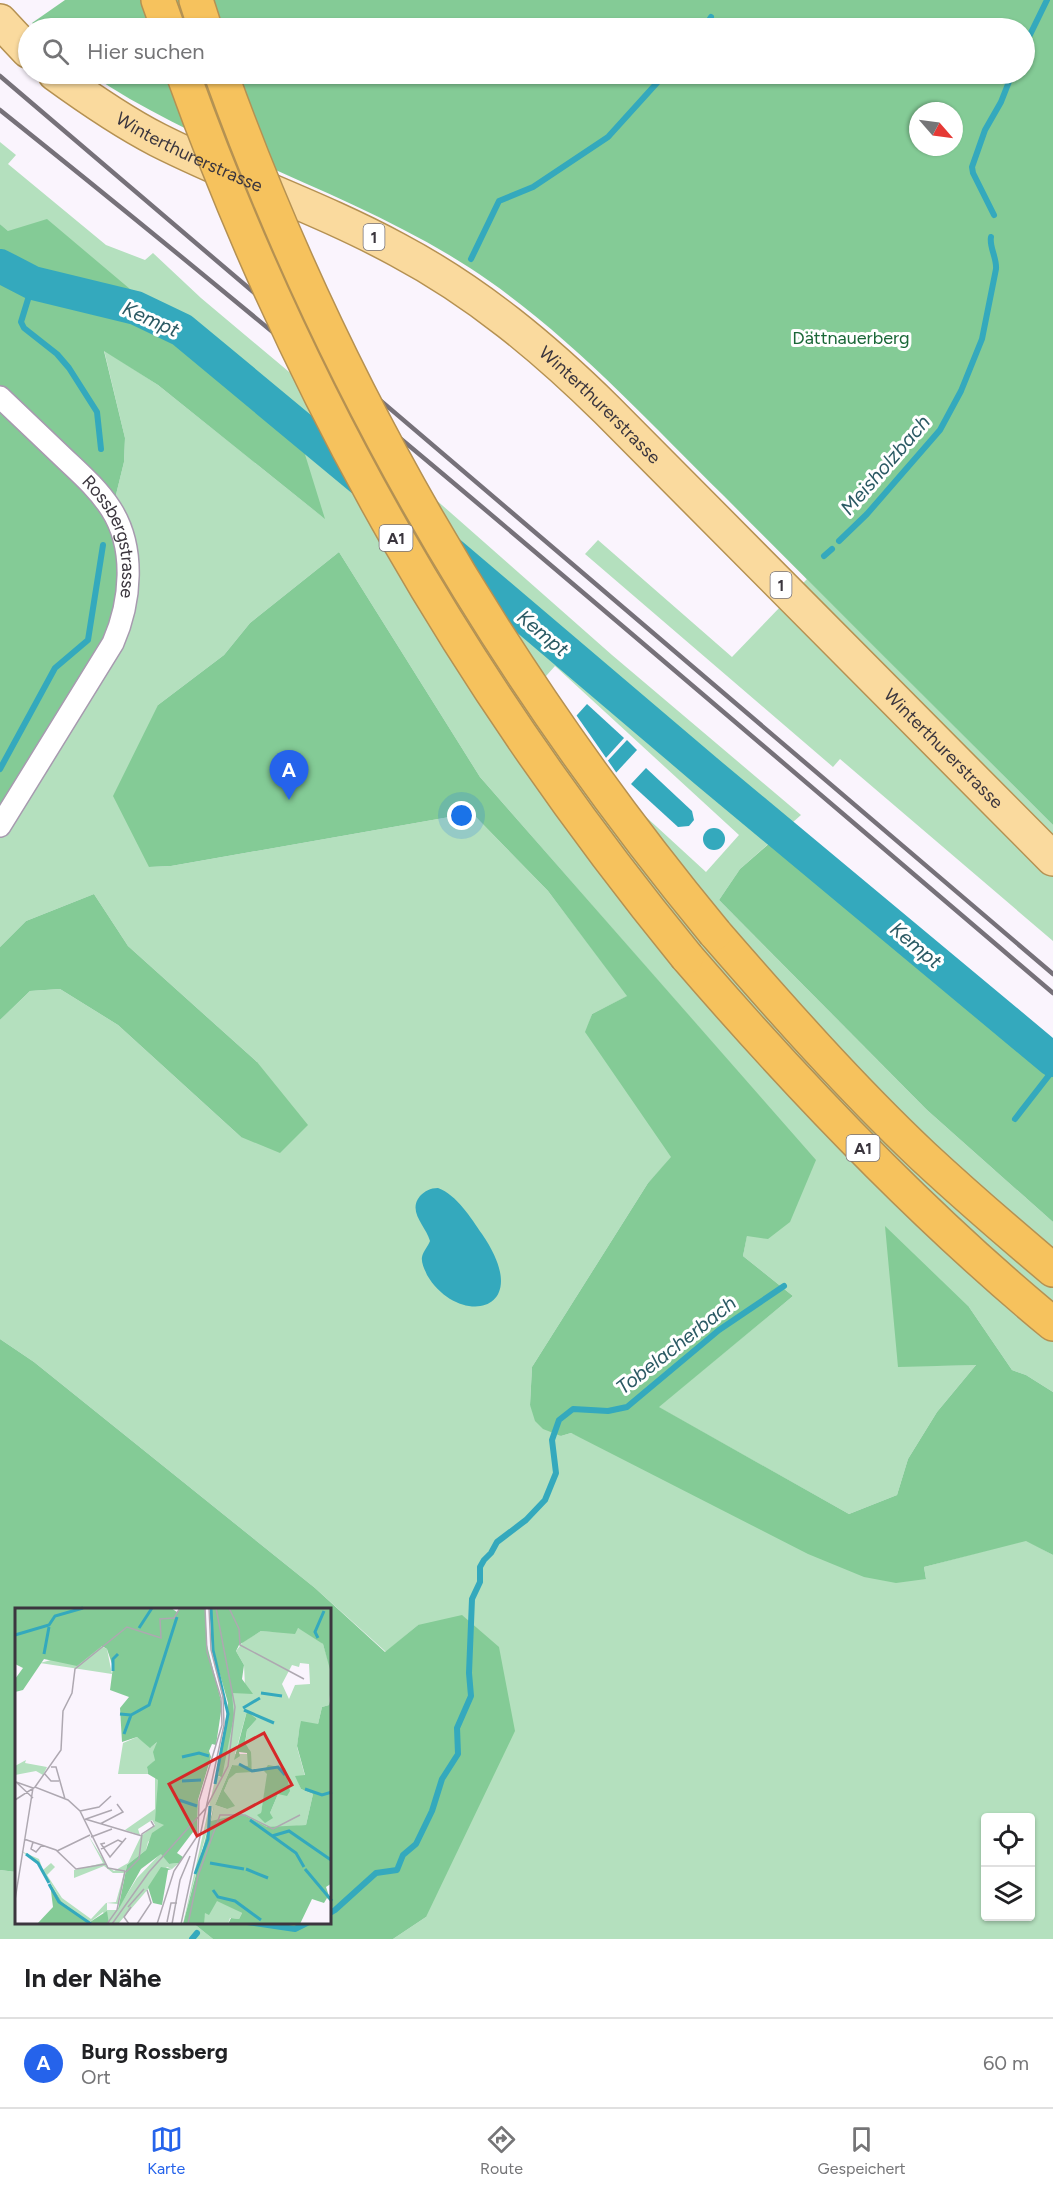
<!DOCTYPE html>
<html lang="de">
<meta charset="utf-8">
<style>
body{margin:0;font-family:Figtree,sans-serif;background:#f2f2f2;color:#202124}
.controls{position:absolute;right:18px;bottom:18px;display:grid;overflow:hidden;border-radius:6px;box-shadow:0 2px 4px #0004}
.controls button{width:54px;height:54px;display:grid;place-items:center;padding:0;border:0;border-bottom:2px solid #e0e0e0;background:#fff;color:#202124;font:30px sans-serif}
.compass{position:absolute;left:909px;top:102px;width:54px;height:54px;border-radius:50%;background:#fff;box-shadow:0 2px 4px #0004;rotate:118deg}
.you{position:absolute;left:462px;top:816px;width:21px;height:21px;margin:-15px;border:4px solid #fff;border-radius:50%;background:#1a73e8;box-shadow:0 0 0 9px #1a73e833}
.badge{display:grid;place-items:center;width:39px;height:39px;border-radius:50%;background:#2563eb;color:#fff;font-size:20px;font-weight:700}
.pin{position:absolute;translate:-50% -50px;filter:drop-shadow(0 2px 3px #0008)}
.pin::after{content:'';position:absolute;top:32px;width:21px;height:18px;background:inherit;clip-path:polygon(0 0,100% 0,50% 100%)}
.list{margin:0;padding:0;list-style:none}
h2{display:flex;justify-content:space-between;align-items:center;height:78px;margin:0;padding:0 24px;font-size:26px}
h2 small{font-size:20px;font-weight:400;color:#757577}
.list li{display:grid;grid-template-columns:39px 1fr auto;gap:18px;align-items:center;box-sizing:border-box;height:90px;padding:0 24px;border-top:2px solid #e0e0e0}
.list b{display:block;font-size:22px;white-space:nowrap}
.list p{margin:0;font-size:20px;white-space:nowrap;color:#757577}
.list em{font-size:20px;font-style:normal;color:#757577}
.icon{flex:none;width:33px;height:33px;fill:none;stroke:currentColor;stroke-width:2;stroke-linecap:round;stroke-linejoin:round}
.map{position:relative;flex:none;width:1053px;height:1939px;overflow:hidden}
.search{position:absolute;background:#fff;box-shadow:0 2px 4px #0004;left:18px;right:18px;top:18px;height:66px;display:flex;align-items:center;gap:15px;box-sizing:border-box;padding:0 21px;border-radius:33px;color:#757577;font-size:22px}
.sheet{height:168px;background:#fff}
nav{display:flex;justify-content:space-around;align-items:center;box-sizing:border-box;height:84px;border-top:2px solid #e0e0e0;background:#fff;font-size:16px;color:#757577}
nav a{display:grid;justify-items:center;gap:3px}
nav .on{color:#2563eb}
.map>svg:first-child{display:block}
</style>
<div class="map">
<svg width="1053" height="1939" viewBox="0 0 1053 1939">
<rect width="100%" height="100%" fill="#faf4fd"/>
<g fill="#b4e0be" fill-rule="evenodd">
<path d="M0,142L16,155L8,164L106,245L145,260L153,253L201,298L387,454L434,498L612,655L801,815L740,869L719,900L927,1110L1053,1222V1392L1026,1375L1012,1370L969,1307L898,1366L976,1365L937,1412L908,1459L897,1495L849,1514L658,1407L793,1296L743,1256L747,1235L815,1160L480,777L339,552L250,623L224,655L158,705L149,867L171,866L472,813L548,891L628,996L592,1014L586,1032L672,1157L648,1183L532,1367L530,1405L561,1436L571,1433L926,1579L924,1567L1026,1540L1053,1555V1939H393L426,1917L418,1625L386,1652L315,1588L34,1362L0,1339V1020L30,991L60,989L118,1025L241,1137L257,1062L128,946L94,894L26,921L0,947V826L112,511L124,462L125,438L104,350L158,385L324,518L0,224ZM555,666L739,835L706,872L522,703ZM986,1818H1030V1916H986Z"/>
<path d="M598,540L732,657L807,579L1053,825V941L840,759L833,767L585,554Z"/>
<path d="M0,1870L16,1872V1922L193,1923L213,1939H0Z"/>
</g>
<g fill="#84cb96" fill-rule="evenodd">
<path d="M65,0H1053V825C943,715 833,606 724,496C644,417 565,330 470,268C350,190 209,154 90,74H1024V28H37L32,23ZM918,111H954V147H918Z"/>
<path d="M47,219L156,311L303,448L325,519L158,385L104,351L125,438L124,462L112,511L127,597L0,826V224L8,231Z"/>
<path d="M339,552L480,777L816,1160L790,1222L768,1239L747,1236L743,1256L793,1296L659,1407L849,1514L897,1495L908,1459L937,1412L976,1365L898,1367L885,1226L969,1307L1012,1370L1026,1375L1053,1392V1555L1026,1541L924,1567L926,1579L896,1583L864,1577L808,1554L571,1433L561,1436L543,1429L535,1421L530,1405L532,1367L648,1183L671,1157L585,1032L592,1014L627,996L548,891L472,813L171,866L149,867L113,796L158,705L224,655L250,623Z"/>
<path d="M772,841L1053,1053V1222L927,1110L719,900L740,869Z"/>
<path d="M94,894L128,946L257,1062L308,1125L280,1153L241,1137L118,1025L60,989L30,991L0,1020V947L26,921Z"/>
<path d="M0,1339L34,1362L315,1588L385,1652L418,1625L462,1615L499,1647L515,1731L426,1917L393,1939H213L193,1923L330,1922V1609H16V1872L0,1870Z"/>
</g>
<g fill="#34a9bd">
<path d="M587,704L624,738L605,759L568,725Z"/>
<path d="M627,740L637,750L613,776L602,767Z"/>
<path d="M646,768L692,811L694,820L689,826L678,827L631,784Z"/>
<circle cx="714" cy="839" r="11"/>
<path d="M438,1188C457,1195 471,1218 482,1234C537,1314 458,1328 427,1275C425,1270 421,1263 422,1257C423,1252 428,1246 430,1241C426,1226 407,1212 420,1196C425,1191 430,1188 438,1188Z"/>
</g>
<path fill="#faf4fd" d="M565,699L618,775L614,779L554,711Z"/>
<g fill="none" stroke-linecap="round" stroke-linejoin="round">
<g stroke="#34a9bd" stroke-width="6">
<path d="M704,28L711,17"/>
<path d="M1024,47L1047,0"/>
<path d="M994,215L973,173L972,167L985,130L1001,102L1012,74"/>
<path d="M471,259L499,201L533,187L608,137L665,74"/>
<path d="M33,283L21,322L24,328L57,354L69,368L97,412L101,449"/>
<path d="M839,541L867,514L940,430L961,391L982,339L996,269C997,258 989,247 991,237"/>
<path d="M824,556L832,549"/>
<path d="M0,769L55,668L88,640L103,545"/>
<path d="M1015,1119L1053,1070"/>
<path d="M330,1913L335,1910L376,1873L397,1870L403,1855L416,1844L432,1811L442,1779L458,1754L457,1728L471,1696L469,1673L472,1599L480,1582V1567L484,1560L491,1553L497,1542L526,1520L545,1500L556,1473L552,1440L559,1420L573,1409L608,1411L627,1407L719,1330L784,1286"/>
<path d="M247,1922L295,1929L309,1922"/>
<path d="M192,1939L197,1933"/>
</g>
<path stroke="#34a9bd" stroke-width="34" d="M0,266L33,283L136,308L182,330L418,526L706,771L1053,1060"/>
<defs>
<g id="street">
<path id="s1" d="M0,397C21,417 43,438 64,458C81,474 98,489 111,509C136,548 131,602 113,643L0,826"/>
</g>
<g id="primary">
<path d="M0,21L28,51"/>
<path id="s2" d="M55,74C88,98 121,121 158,140C237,180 321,208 398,250C477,292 544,348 607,410L1053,859"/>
</g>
<g id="highway">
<path d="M158,0L168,28"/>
<path d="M196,0L205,28"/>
<path d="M715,933C782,1010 849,1086 923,1156C965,1195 1009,1233 1053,1270"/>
<path d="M687,957C800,1088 920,1214 1053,1324"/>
</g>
</defs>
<use href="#street" stroke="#a79aaf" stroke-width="24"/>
<use href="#primary" stroke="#b59152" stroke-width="36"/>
<use href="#highway" stroke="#b59152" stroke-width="36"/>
<use href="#street" stroke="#fff" stroke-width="21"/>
<use href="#primary" stroke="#fada9e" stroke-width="33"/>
<use href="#highway" stroke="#f6c25d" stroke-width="33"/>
<g stroke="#767179" stroke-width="4.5">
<path d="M0,76L1053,974"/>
<path d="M0,110C358,396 704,696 1053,993"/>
</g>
<defs>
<g id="highway-bridge">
<path d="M183,74C301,401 467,688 687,957"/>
<path d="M221,74C334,388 503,676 715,933"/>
</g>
</defs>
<use href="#highway-bridge" stroke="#b59152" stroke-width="36" stroke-linecap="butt"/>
<use href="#highway-bridge" stroke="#f6c25d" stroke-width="33"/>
</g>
<g text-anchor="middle" stroke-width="6" stroke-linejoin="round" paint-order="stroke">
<g fill="#fff" stroke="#767278" stroke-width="1.5">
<rect x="363.5" y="224" width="21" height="26" rx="4.5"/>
<rect x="379.5" y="525" width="33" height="26" rx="4.5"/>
<rect x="770.5" y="572" width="21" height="26" rx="4.5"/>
<rect x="846.5" y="1135" width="33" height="26" rx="4.5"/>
</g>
<g font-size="16" font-weight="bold" fill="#3b363e">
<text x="374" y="243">1</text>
<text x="396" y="544">A1</text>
<text x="781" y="591">1</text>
<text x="863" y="1154">A1</text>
</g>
<g font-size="18" fill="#3b363e" stroke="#fff">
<text dy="6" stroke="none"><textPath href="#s2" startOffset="156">Winterthurerstrasse</textPath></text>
<text dy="6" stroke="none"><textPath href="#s2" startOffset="642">Winterthurerstrasse</textPath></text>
<text dy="6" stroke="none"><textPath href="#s1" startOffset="184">Rossbergstrasse</textPath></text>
<text dy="6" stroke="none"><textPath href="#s2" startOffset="1128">Winterthurerstrasse</textPath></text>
</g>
<g font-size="18" fill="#1a6737" stroke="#fff">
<text x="851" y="344">Dättnauerberg</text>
</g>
<g font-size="20" font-style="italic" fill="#2b5a64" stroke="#fff">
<text transform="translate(151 319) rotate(24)" y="7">Kempt</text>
<text transform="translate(885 465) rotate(-49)" y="7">Meisholzbach</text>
<text transform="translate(543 633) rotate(40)" y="7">Kempt</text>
<text transform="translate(916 945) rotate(40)" y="7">Kempt</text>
<text transform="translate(676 1345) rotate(-38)" y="7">Tobelacherbach</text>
</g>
</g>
<g transform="translate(15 1608)">
<rect width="316" height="316" fill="#faf4fd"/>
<path d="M283,20L298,26L308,36L317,65L314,97L307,99L303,116L284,123L282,139L290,168H281L286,181L298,186L291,217L262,220L196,213L198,199L168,316L201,167L205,169L217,85L230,79L229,57L221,43L228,34L246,23L265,24ZM285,55L294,56L295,76L280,77L274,91L267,76L277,57L284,59ZM232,103L242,111L232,122L230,137L234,141L237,162L221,164L214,171L209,183L212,201L200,197L217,157L233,159L234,146H220ZM271,165L274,185L263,186L255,205H246L253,166ZM86,38L92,41L97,66L25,55ZM122,129L136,139L142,134L140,152L132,160L133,166H103L108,135ZM11,152L10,155L32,159L28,167L21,163L0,167V158ZM140,167L143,172L142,209L150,217L133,234L131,242L112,257L103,296L92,295V302H102L122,270L146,245L154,256L164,255L157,261L152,259L103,316H94L88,304L75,314L47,294L23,255L6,243L24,251L28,262L36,255L40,259L32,267L47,290L76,311L91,295L101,294L109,265H98L89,258L59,270V262L88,255L73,227L93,259L99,263L113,255L126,228L140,217L137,212L123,221L125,227L110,222L140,201ZM202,292L227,305L224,311L215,310L213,316L187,315L190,305Z" fill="#b4e0be" fill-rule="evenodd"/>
<path d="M0,0H156L162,4L165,0H190L192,37L207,97L201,137L197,136L194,143L196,149L183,192L182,225L178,224L162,245L168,249L164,255L154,256L146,246L126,261L103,302L112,257L131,242L137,225L149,217L140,213L143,172L133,166L132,159L140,152L138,144L142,134L135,140L122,129L107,134L105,100L114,89L95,82L98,59L92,41L87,38L62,58L29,51L8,82L0,84V71L8,60L0,56ZM195,0H316V65L308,36L283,20L280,26L246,23L224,37L221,43L229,57L227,71L238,86L217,85L219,108L207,169L203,168L213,95L199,45ZM316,89L317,275L311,279L316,294L312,290L309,295L297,291L285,316H213L216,310L224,311L227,305L202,293L194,307L190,305L189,316H168L199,198L196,213L227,206L252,219L291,217L298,186L286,181L280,168L290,167L282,138L284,123L286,113L303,116L307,99L314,97ZM232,103L242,111L232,122L230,135L236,144L237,164L221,165L214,171L209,183L220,198L212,201L200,197L217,157L233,158L232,145L224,144L225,148L219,152ZM253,157L270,160L275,183L272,188L263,186L255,205L258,210L250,215L242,207L246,205L252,166L249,163ZM146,259L157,261L153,262L147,297L138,295L133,279ZM35,275L47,294L75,314L92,303L94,316H22L38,299Z" fill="#84cb96"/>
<path fill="none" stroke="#34a9bd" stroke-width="3" d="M196,0L198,42L213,106L200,176M124,20L137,0M0,27L34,17L40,8L68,0M303,30L300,24L309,3M29,46L34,19M98,63V51L103,46M246,85L267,88M228,100L245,90M229,102L259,115M105,106L116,107L134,97L162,9M109,126L116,107M167,149L184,145L194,148M224,156L237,163L263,159L270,167M167,173L186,172M290,181L307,187L317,184M164,192L182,198M235,212L281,245L289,259M257,228L274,223L316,252M11,246L23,255L34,275M195,255L229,261M231,261L253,270M290,261L317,293M180,266L193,231L195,198M34,276L44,294L76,316M198,282L203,289L220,293L246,312"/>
<path fill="none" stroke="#aea8b1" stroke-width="1.5" d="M214,0L224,21L225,37L289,71M36,159H41L50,191M29,165L36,173H44M1,174L18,190M1,174L18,180M20,179L46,142L48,103L57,85L60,61L112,19L146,30L145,11L159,10L165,0M0,192L20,179L53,192L65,203L93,260L110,263L102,302L92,316M65,203L84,199L96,188M70,211L127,228M71,211L97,202M85,216L108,204L102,196M76,229L97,221M9,231L41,242L61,261L91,256M18,234L16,241L21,244L27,237M90,235L86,236L95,249L111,230M86,241L103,232L107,234M42,243L75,227M111,264L124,251L127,226L139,218L136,213M0,292L18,180M113,299L129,281M152,314L156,295H162M97,316L134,264L191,200L213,158L220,99L201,0M114,316L109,309L116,299M122,316L136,295L132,282M142,316L159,263L183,227L184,193L207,117L206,90L192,44L190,0M157,316L165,272L175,248M166,316L209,117L208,89L196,42L194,0M173,316L183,268L205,207H230L258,221L285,207"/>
<path fill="#d62828" fill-opacity="0.15" stroke="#d62828" stroke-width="3" d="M249,125L277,177L182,228L154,176Z"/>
<rect width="316" height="316" fill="none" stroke="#3b363e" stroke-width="3"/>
</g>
</svg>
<div class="controls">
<button><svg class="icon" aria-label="locate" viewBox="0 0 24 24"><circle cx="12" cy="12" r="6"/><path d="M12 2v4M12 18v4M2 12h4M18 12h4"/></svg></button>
<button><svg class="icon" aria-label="layers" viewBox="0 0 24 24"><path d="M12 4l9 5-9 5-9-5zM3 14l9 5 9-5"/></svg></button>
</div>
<svg class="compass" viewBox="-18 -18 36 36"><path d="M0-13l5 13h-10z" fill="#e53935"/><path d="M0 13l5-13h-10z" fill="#757577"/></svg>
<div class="you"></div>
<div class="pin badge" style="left:289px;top:800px">A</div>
<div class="search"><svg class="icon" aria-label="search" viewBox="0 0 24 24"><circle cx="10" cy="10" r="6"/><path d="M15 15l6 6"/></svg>Hier suchen</div>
</div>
<section class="sheet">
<h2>In der Nähe<small></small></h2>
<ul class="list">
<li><span class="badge">A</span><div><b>Burg Rossberg</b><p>Ort</p></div><em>60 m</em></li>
</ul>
</section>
<nav>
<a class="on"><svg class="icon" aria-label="map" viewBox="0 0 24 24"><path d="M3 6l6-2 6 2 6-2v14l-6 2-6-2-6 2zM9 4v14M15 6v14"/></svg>Karte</a>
<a><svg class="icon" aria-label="directions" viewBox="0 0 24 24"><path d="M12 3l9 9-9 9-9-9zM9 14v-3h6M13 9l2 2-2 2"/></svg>Route</a>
<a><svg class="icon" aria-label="saved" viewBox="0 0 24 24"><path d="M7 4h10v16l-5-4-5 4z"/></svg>Gespeichert</a>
</nav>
